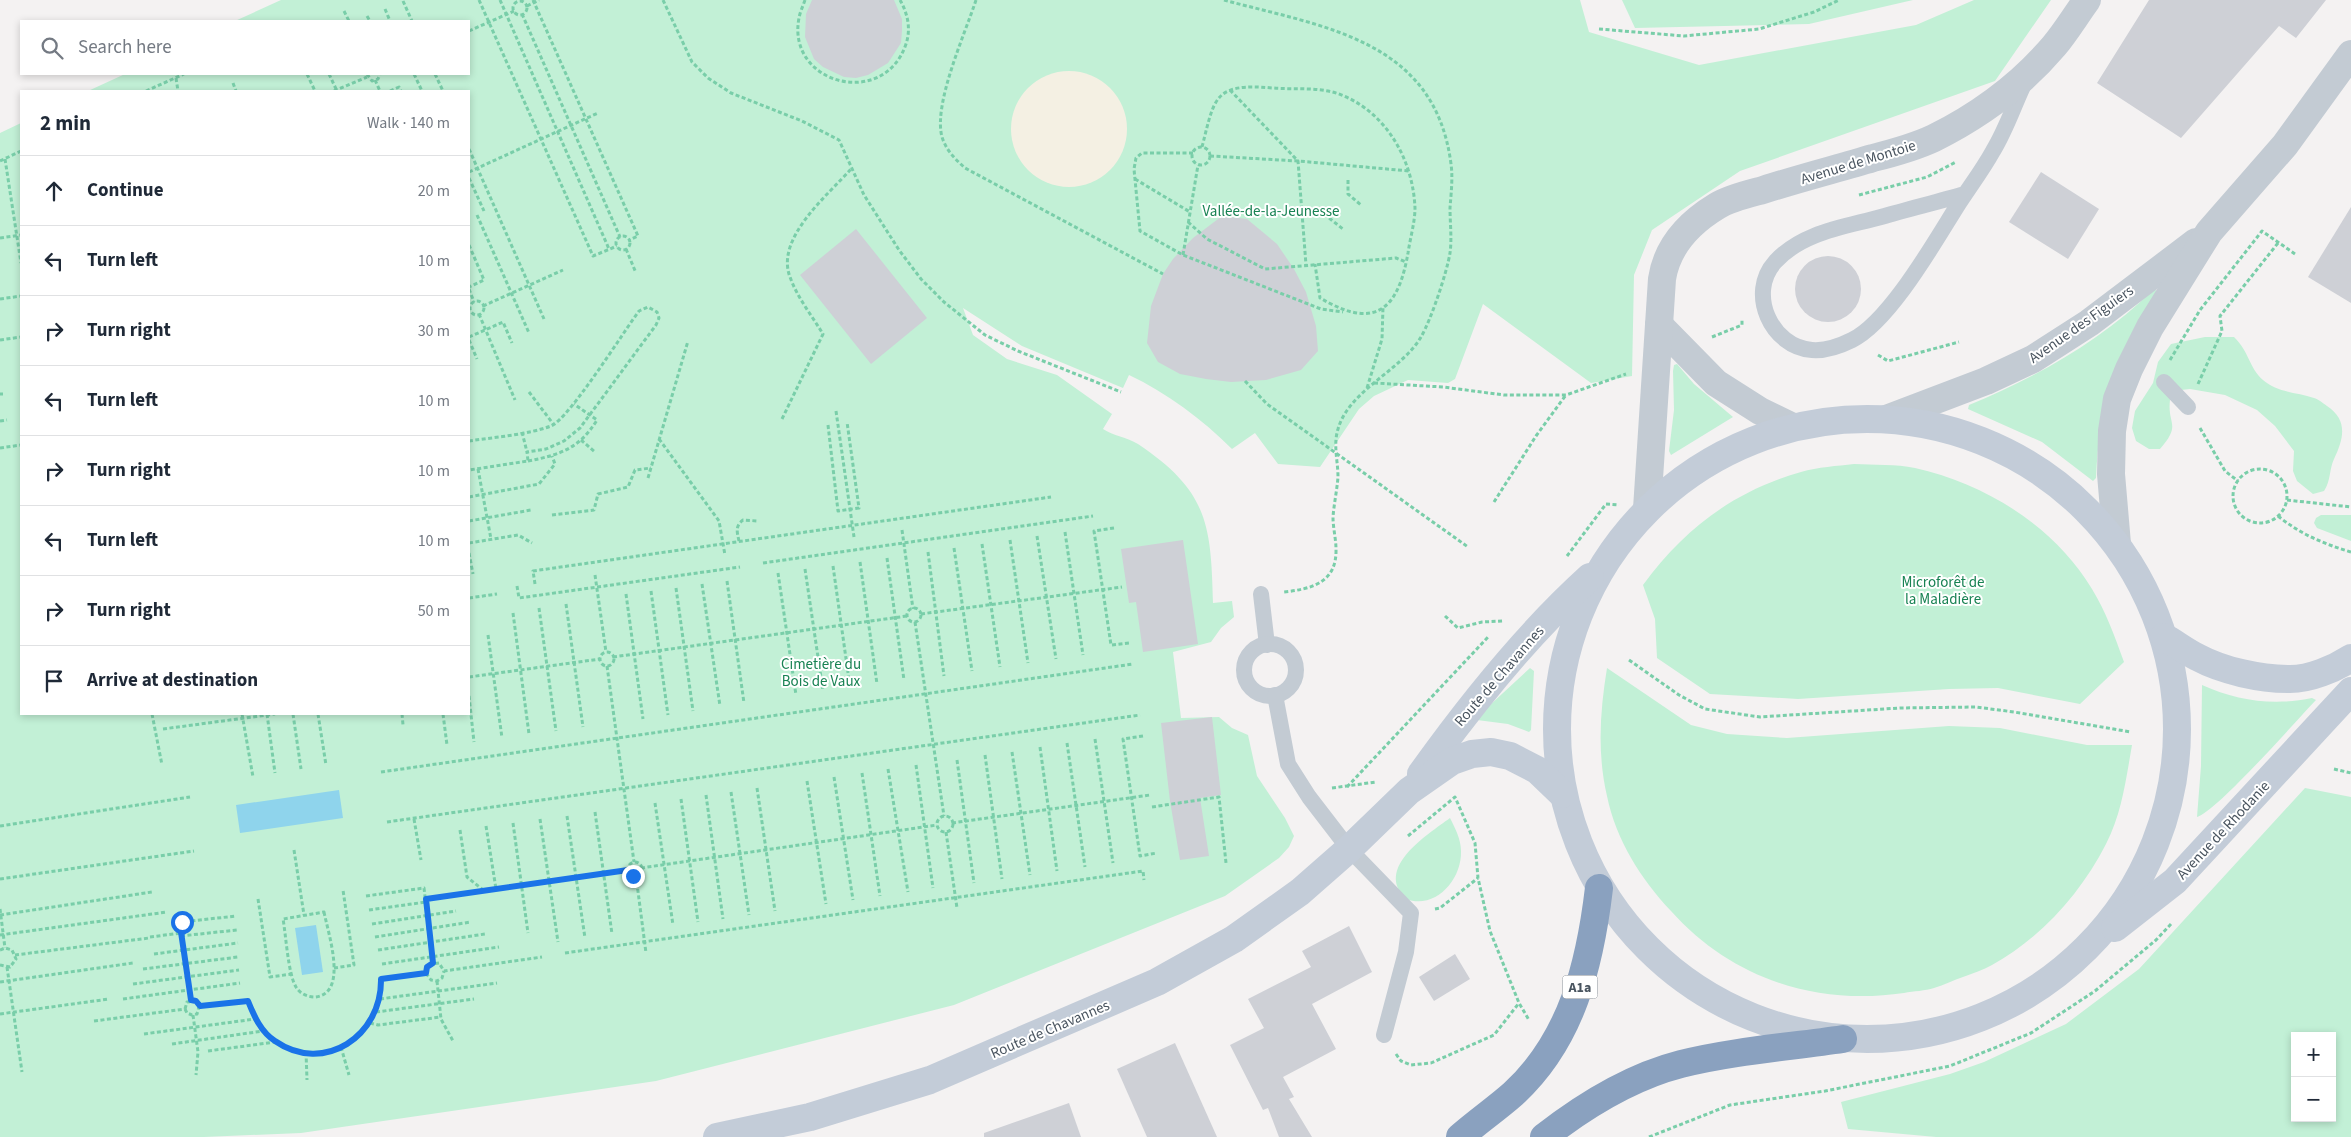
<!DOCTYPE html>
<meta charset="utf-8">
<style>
body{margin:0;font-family:"Source Sans 3",sans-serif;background:#f2f2f3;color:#1f2937}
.controls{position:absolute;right:15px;bottom:15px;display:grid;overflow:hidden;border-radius:0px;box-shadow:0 2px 8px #0003}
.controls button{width:45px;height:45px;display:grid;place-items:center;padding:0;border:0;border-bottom:1px solid #e0e1e3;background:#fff;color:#1f2937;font:25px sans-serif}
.stop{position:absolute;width:15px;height:15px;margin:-11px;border:4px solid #1a73e8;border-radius:50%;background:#fff}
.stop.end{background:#1a73e8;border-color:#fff;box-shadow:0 1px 5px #0008}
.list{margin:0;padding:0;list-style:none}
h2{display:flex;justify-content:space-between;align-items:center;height:65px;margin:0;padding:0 20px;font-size:21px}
h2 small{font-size:16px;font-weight:400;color:#747a83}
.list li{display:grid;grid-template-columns:32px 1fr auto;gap:15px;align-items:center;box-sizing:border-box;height:70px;padding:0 20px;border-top:1px solid #e0e1e3}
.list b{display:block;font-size:19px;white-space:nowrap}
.list em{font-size:16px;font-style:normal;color:#747a83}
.icon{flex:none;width:28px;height:28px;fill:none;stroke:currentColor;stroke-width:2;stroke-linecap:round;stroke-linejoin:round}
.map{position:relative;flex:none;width:2351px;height:1137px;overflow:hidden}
.search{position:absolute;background:#fff;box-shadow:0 2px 8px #0003;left:20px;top:20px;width:450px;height:55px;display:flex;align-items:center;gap:12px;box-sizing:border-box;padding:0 18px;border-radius:0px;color:#747a83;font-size:19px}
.panel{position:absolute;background:#fff;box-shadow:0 2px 8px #0003;left:20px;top:90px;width:450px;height:625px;border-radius:0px}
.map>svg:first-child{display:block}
</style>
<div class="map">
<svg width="2351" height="1137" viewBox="0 0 2351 1137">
<rect width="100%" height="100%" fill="#f4f2f2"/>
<g fill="#c2f0d6" fill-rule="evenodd">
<path d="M281,0H1580L1589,32L1699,65L1916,25L1974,0H2051L1995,81L1740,171L1652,230L1634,275L1632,376L1591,383L1483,304L1455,379L1448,383L1408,380L1374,396L1359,409L1320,467L1278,464L1255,433L1232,449C1202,419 1167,393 1129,375L1123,388L1022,346L963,308L973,335L1007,359L1057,375L1112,414L1103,429C1113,436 1127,437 1138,444C1208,491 1211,524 1213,603L1232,601L1234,617L1221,628L1211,642L1173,652L1181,718L1219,717L1232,728L1248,735L1257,776L1285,818L1294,836L1289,847L1279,858L1225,896L954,1005L656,1081L301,1133L204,1137H0V133L21,123V714H469V91H88L125,74H469V21H235Z"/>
<path d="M1622,0H1913L1809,24L1635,28Z"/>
<path d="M2154,289L2158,292C2114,356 2100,401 2096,478L2093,481L2042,442L1968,409L1969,405C2038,376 2100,342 2154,289Z"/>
<path d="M2205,337H2234C2249,351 2249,368 2263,380C2278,393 2297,392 2314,398C2318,399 2323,403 2327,406C2348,420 2344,438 2334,459C2329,470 2331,480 2324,491L2313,494L2297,481L2293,471L2294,451L2275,426L2257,410L2225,395L2190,389L2181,390L2170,400C2167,425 2182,424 2160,449H2149L2136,441L2132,428L2135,411L2153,383L2158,362L2171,344Z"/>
<path d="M1677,364L1694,384L1733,417L1671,455L1669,451L1674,410L1673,371L1674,365Z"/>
<path d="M1854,464C1874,465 1896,464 1915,468C1986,484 2054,526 2092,589C2106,612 2115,637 2124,662L2080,704L1998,688L1949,689L1798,699L1710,694L1657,658L1655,619L1643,585C1684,529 1734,491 1801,472C1818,467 1837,466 1854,464Z"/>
<path d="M2321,515H2351V541L2317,528L2314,523L2316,518Z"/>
<path d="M1530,668L1534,671L1531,730L1529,732L1508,724L1477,720V717Z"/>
<path d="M1607,668L1691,725L1727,734L1787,738L1949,726L2000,728L2087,745H2132C2126,779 2122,813 2106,844C2081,893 2041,938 1992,965C1983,970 1973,973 1963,977C1954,980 1944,985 1934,988C1925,991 1914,991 1904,993C1815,1006 1731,978 1671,911C1641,879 1616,840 1607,796C1597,753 1600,711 1607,668Z"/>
<path d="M2202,685C2237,701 2274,706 2312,698L2316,700C2297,720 2216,812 2197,817L2201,766Z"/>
<path d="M2305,788L2351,797V1137H1936L1848,1129L1841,1102L1950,1074L1984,1062L2066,1024L2139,969ZM2295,1036H2332V1118H2295Z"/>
<path d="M1450,818C1455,828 1461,839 1461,851C1462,880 1435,910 1406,899C1374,868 1427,835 1450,818Z"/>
</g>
<circle fill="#f4f0e3" cx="1069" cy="129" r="58"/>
<g fill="#8fd4ec">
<path d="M339,790L343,818L240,833L236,805Z"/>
<path d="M316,925L323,972L302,975L295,928Z"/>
</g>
<g fill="#ced0d6">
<path d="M812,0H894L902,19V31L901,43L888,63L868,75L856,78L844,77L823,67L814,59L805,37L806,14Z"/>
<path d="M2149,0H2326L2296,38L2279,26L2181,138L2097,83Z"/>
<path d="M2041,172L2099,209L2068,259L2009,222Z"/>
<path d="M2351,207V303L2308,277Z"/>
<path d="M1222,216L1247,219L1277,244L1294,269L1306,292L1316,326L1318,351L1301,370L1266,380L1231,382L1206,379L1180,374L1158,362L1147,343L1151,306L1163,274L1173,259L1193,238Z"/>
<path d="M856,229L927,318L871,364L800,275Z"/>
<circle cx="1828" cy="289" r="33"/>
<path d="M1183,540L1198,644L1143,652L1136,602L1129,603L1121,549Z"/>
<path d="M1212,717L1221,795L1200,798L1209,856L1180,860L1170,801L1161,723Z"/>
<path d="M1349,926L1372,972L1312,1004L1336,1049L1283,1077L1294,1097L1289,1099L1312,1137H1279L1268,1108L1263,1110L1230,1045L1264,1028L1248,999L1311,967L1302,951Z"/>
<path d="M1455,954L1470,979L1434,1001L1419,977Z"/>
<path d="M1175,1043L1217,1137H1147L1117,1069Z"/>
<path d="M1069,1103L1081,1137H984V1133Z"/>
</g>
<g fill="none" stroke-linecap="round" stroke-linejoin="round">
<g stroke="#79cea9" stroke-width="3" stroke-dasharray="4 2.5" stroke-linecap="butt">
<path d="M479,0L593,256L617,246"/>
<path d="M500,0L609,249"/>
<path d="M533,0L638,236L629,240"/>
<path d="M663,0L692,62L708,78L731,93L802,121L839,140L864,195L899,250L921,279L944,302L985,335L1018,351L1121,392"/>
<path d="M805,0C803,6 800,12 799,18C786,84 884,110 906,44C911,29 908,14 900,0"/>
<path d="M976,0C965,34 933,104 942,137C946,150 955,159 965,168L1163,274"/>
<path d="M1224,0C1323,27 1435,39 1451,164C1453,178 1451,194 1450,208C1450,223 1452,239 1450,253C1447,272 1431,320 1421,337C1401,371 1349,390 1338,429C1333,445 1338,461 1338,477C1337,490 1334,504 1333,517C1333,528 1336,539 1336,549C1337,583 1311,589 1284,592"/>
<path d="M403,1L412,21"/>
<circle cx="520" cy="8" r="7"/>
<path d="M527,6L539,0"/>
<path d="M385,9L390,21"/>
<path d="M344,11L349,21"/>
<path d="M522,14L620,237"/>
<path d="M367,16L370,21"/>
<path d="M1599,29L1684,36L1759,29L1814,12L1839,0"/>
<path d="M469,31L514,11"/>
<path d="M307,74L315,91"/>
<path d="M329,74L337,91"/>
<path d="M367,74L372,81L378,79L380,74"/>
<path d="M414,74L422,91"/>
<path d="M435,74L443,91"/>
<path d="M176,78L178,91"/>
<path d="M375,80L380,91"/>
<path d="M233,83L236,91"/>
<path d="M1230,90L1298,161L1306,265"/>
<path d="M146,91L184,74"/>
<path d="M334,91L367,77"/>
<path d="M390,91L399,87L401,91"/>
<circle cx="1201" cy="156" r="9"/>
<path d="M1202,147C1215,96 1214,83 1273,88C1296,90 1322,86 1344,96C1388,115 1413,161 1415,208C1415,222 1410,239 1408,253C1405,270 1399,296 1384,307C1364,322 1338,308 1320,298L1315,264"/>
<path d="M469,149L544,319"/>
<path d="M1193,153H1142L1136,158L1134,169L1140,231L1183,255L1321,309L1343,312"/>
<path d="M1210,156L1298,161L1409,171"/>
<path d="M5,159L21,263"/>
<path d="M0,161L21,151"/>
<path d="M469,172L598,113"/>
<path d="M469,178L484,211"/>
<path d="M1135,179L1190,212"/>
<path d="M1348,180V194L1361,205"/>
<path d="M1859,195L1927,177L1956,162"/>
<path d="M1324,214L1343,229"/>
<path d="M477,215L529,333"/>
<path d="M1188,222L1207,239L1265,269L1396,258L1406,262"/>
<circle cx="623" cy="243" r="7"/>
<path d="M0,238L21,235"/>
<path d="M469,245L484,280L469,287"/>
<path d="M626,249L636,273"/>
<path d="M1183,255L1198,165"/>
<path d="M469,289L474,302"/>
<path d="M0,299L21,296"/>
<circle cx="477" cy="308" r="7"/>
<path d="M483,306L563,270"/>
<path d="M479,314L515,400"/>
<path d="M469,337L503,322L512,343"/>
<path d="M1712,337L1742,325V319"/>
<path d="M0,340L21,337"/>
<path d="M469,340L477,359"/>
<path d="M1878,355L1888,361L1959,342"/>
<path d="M2170,360L2200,310L2262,231L2295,254"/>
<path d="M1245,381L1267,404L1468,547"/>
<path d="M1374,383L1443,387L1504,395H1566L1626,374"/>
<path d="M2198,384L2222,331L2220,316L2278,243"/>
<path d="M1367,388L1382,339L1383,307"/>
<path d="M529,392L554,425"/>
<path d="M0,394H3"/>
<path d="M836,411L854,537"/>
<path d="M782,419L823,334C812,316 797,297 790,277C775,238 828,195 851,169"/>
<path d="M0,421L7,420"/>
<path d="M828,425L838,511L859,508L847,422"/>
<path d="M2200,428L2225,471L2238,481"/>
<path d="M522,432L527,452"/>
<path d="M659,439L719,521L725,555"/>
<path d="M581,440L595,452"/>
<path d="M469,441C496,437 526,435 551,426C569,419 624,331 639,311L648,307L657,312L659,318L656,325L580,428L564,441L546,449L527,452L528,461L469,470"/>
<path d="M0,448L21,445"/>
<path d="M528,461C560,455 580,448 597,420L574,404"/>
<path d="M478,469L491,539"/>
<circle cx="2260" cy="496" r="27"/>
<path d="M648,478L688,341"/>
<path d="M469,497L539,484L555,464L552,456"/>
<path d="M2287,500L2351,507"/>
<path d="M1494,502L1536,436L1566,395"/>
<path d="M552,515L594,510L598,494L628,487L635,470L651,468"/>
<path d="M2278,516C2300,534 2324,544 2351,552"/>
<path d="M469,521L531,510"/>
<path d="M1114,528L1094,531L1111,645L1130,643"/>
<path d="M902,530L913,609"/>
<path d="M1065,532L1083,655"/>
<path d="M1037,536L1056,659"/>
<path d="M1010,540L1028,663"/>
<path d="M739,541C737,532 735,526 743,520L758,521"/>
<path d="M469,543L518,535L532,543"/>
<path d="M982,544L1000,667"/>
<path d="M954,548L972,671"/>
<path d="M928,552L944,676"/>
<path d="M469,553L473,574"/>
<path d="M1567,556L1606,504L1619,505"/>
<path d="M887,558L904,680"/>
<path d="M860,562L877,684"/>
<path d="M763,563L1093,516"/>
<path d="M833,566L850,687"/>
<path d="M805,569L823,691"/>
<path d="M778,573L796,695"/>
<path d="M595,575L606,652"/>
<path d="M727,581L744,703"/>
<path d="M535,584L533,571L1051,497"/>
<path d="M702,584L720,706"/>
<path d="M517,586L519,598L740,567"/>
<path d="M676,588L693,711"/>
<path d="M651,591L668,715"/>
<path d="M626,594L643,719"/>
<path d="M469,598L497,594"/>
<path d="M566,604L583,727"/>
<path d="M539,608L556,731"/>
<circle cx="914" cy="615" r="7"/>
<path d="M513,613L529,734"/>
<path d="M921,614L1122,587"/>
<path d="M1445,616L1458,628L1482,622L1503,621"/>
<path d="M915,622L944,816"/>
<path d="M488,635L502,738"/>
<circle cx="607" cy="659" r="7"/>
<path d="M613,657L907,616"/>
<path d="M1629,660L1679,695L1705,709L1760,717L1900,708L1976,707L2014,712L2131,732"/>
<path d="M607,666L634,862"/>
<path d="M469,677L600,659"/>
<path d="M469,696L474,742"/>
<path d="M152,714L162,765"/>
<path d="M242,714L253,777"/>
<path d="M267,714L275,773"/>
<path d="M293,714L301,769"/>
<path d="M318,714L326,765"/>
<path d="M402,714L403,725"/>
<path d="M443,714L447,745"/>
<path d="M163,729L275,714"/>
<path d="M1143,736L1123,739L1140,856L1157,853"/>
<path d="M1095,739L1113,863"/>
<path d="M1067,743L1085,867"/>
<path d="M1040,747L1057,871"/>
<path d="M1012,752L1030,875"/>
<path d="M985,755L1002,879"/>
<path d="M957,760L974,883"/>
<path d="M916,765L933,888"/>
<path d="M888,769L908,892"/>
<path d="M2334,769L2351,773"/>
<path d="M381,772L1133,664"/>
<path d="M862,773L880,896"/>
<path d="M834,777L853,900"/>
<path d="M807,781L826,904"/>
<path d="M1347,787L1489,636"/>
<path d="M757,788L775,911"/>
<path d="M1332,788L1376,782"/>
<path d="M731,792L749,915"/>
<path d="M706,795L723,919"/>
<path d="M681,799L698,922"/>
<path d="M655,803L673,925"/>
<path d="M1152,807L1219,797L1226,863"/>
<path d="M595,812L612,934"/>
<path d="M567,816L585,938"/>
<circle cx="945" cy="824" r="8"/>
<path d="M414,819L421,860"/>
<path d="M540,819L558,942"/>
<path d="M387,822L1140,715"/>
<path d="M513,823L528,933"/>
<path d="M952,823L1150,795"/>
<path d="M0,826L190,797"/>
<path d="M486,826L496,889"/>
<path d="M460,830L467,877L483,890"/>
<path d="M946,832L957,908"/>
<path d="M1408,836L1455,797L1475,843L1478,878L1490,931L1519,1003L1529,1020"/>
<path d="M294,850L304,915"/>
<circle cx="635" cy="869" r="7"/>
<path d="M641,868L937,825"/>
<path d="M636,876L646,953"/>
<path d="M0,879L194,851"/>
<path d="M366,896L424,888L433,963"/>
<path d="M258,899L270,977L292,974"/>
<path d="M426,899L628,870"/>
<path d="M0,909L5,948"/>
<path d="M1435,909L1440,908L1478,878"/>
<path d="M369,910L426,902"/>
<path d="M324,912C328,933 349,994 315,997C308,997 300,994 296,987C288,974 286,935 283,919Z"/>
<path d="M0,915L152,892"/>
<path d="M372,924L456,911"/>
<path d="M181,932L182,922L236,916"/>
<path d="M0,935L167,912"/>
<path d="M181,936L237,930"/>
<path d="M150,937L181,933L191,1000"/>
<path d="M375,937L471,922"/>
<path d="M0,950L5,948L12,950L16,959L10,967L0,965"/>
<path d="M378,950L485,934"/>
<path d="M565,953L1143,871L1144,880"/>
<path d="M154,954L238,943"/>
<path d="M15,955L149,938"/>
<path d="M382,964L499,947"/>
<path d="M7,967L22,1072"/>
<path d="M334,968L354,965L343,890"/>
<path d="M143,969L238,957"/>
<path d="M426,973L431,980L437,981L442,978L444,971"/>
<path d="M437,981L441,1019L453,1041"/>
<path d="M0,982L133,963"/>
<path d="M133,984L239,970"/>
<path d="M123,999L240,983"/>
<path d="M380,999L497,983"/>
<path d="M199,1007L248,1001C254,1016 261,1032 275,1041C324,1075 382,1036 381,979L426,973L427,967L431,964L439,963L444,971L542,957"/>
<path d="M185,1009L187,1013L192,1015L197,1014L199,1007"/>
<path d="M185,1009L187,1002L196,1001L199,1007"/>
<path d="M376,1012L474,999"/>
<path d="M0,1014L109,999"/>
<path d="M193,1015L198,1052L196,1075"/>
<path d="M94,1021L185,1009"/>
<path d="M370,1023L378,1025L441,1017"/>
<path d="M144,1034L255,1019"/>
<path d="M172,1044L263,1031"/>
<path d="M341,1047L349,1075"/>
<path d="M208,1051L275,1042"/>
<path d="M306,1052L307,1080"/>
<path d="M1396,1054L1401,1061L1411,1065L1431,1063L1494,1035L1519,1003"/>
<path d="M1649,1137L1730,1105L1825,1091L1950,1066L2031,1033L2095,991L2156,940L2172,923"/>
</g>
<g stroke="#c3cbd3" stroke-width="16">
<path d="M1965,194C1937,202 1909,209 1881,217C1845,227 1802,232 1775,262C1747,293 1771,347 1812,350C1825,351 1840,346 1852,340C1889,322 1934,243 1956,208C1968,189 1982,171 1993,151C2006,130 2014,105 2025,82"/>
<path d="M2164,382L2188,407"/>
<path d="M1261,594L1267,645"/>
<circle cx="1270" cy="670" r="26"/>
<path d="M1275,695L1288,764L1309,797L1349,849L1411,913L1406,952L1384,1035"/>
</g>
<g stroke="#c3cbd3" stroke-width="28">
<path d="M1659,325L1716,383L1760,411L1793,427"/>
<path d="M1886,419L1986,381L2033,359L2089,323L2196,242"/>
<path d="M1647,509L1662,279C1667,246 1689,223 1717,206C1730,198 1748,194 1763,190C1800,178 1836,169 1873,158C1893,153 1915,147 1934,138C1980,115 2021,85 2054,46C2066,32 2076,15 2087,0"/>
<path d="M2117,544L2111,474L2112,431L2117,399L2129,369L2150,327L2209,232L2285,145L2351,54"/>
</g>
<g stroke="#c3ccd8" stroke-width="28">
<circle cx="1867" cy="729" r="310"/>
<path d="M2164,637C2175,643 2185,651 2197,657C2223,671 2260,679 2290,679C2310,679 2334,669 2351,658"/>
<path d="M1421,774C1471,704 1527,634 1590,577"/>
<path d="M2115,928L2175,881L2351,691"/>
<path d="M717,1137L810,1117L930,1080L1157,982L1234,939L1300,892L1349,849L1409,791L1452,761L1472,754L1491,752L1510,756L1537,770L1562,794"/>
</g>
<g stroke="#8aa1bf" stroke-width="28">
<path d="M1460,1137C1477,1122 1496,1109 1513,1094C1572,1040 1590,964 1599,888"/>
<path d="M1544,1137C1585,1105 1630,1077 1681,1064C1733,1051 1789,1047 1843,1039"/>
</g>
</g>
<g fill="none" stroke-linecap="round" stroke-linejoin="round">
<path stroke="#1a73e8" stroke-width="6" d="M182,922L183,932H181L191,1000L196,1001L200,1006L248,1001C254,1016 261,1032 275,1041C324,1075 382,1036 381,979L426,973L427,967L433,963L426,899L628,870L633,876"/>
</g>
<g text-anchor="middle" stroke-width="4" stroke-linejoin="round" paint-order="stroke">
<rect fill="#fff" stroke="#80878f" stroke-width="1" x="1562.5" y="975.5" width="35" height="23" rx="4"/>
<g font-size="14" font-weight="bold" fill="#49545f">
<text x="1580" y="992">A1a</text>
</g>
<g font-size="15" fill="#49545f" stroke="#fff">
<text transform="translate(1858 162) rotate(-17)" y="5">Avenue de Montoie</text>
<text transform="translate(2081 324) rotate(-35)" y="5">Avenue des Figuiers</text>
<text transform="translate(1499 676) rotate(-49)" y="5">Route de Chavannes</text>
<text transform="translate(2223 830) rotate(-47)" y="5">Avenue de Rhodanie</text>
<text transform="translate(1050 1029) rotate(-23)" y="5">Route de Chavannes</text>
</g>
<g font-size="15" fill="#188253" stroke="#fff">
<text x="1271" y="216">Vallée-de-la-Jeunesse</text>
<text x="1943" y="587">Microforêt de<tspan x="1943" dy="17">la Maladière</tspan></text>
<text x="821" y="669">Cimetière du<tspan x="821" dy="17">Bois de Vaux</tspan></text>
</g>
</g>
</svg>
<div class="controls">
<button>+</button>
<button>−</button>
</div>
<div class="stop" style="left:182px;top:922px"></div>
<div class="stop end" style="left:633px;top:876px"></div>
<div class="search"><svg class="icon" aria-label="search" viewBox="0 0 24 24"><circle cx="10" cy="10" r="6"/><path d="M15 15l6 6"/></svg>Search here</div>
<section class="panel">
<h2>2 min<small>Walk · 140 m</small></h2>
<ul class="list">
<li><svg class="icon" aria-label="ahead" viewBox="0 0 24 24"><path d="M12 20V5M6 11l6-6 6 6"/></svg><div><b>Continue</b></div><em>20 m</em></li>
<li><svg class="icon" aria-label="left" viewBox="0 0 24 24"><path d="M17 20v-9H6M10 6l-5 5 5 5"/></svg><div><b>Turn left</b></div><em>10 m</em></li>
<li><svg class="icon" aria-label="right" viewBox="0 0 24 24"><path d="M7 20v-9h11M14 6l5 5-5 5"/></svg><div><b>Turn right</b></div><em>30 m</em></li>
<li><svg class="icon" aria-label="left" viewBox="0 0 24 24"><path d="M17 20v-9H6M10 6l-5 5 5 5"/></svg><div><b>Turn left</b></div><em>10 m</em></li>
<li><svg class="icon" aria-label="right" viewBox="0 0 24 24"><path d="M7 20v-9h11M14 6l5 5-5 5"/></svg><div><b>Turn right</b></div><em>10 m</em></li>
<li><svg class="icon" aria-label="left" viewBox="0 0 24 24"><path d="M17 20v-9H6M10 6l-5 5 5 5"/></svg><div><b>Turn left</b></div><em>10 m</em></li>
<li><svg class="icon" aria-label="right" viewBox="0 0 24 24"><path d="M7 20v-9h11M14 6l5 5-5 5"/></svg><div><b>Turn right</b></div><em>50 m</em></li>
<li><svg class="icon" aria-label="arrive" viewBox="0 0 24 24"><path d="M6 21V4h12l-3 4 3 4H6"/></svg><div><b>Arrive at destination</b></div></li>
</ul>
</section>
</div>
